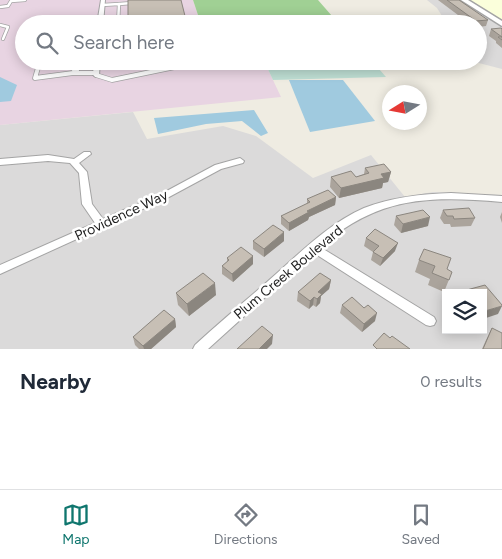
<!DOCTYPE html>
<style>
body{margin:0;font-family:Figtree,sans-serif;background:#f2f2f3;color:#1f2937}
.controls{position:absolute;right:15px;bottom:15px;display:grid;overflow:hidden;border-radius:0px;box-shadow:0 2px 12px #0003}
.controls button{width:45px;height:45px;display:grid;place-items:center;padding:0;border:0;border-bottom:1px solid #e0e1e3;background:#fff;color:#1f2937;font:25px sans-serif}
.compass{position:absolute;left:382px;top:85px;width:45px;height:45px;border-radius:50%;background:#fff;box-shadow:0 2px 12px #0003;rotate:259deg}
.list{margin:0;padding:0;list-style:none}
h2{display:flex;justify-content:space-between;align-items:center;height:65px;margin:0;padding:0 20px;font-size:21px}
h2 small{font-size:16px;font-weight:400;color:#747a83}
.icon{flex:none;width:28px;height:28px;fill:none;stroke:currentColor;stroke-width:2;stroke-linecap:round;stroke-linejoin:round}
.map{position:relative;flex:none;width:502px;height:349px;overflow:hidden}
.search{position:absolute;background:#fff;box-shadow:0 2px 12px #0003;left:15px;right:15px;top:15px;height:55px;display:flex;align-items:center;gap:12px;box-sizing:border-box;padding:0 18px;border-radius:28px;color:#747a83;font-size:19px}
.sheet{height:140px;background:#fff}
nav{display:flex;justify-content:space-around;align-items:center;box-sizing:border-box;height:70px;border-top:1px solid #e0e1e3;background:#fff;font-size:14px;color:#747a83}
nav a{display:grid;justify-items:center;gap:2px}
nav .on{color:#0f766e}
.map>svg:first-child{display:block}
</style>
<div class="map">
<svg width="502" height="349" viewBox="0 0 502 349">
<rect width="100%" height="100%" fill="#efece2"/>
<g fill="#dbdada" fill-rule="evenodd">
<path d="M427,0H461L502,27V69L471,61H478V24H447L437,8Z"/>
<path d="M133,112L147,139L223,126L256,136L313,178L371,155L405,197L433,192L502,195V349H0V125ZM446,293H483V330H446Z"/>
</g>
<path fill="#e8d4e2" d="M0,0H193L201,24H24V61H264L281,97L0,125Z"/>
<path fill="#fbffdb" d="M466,0H502V19H496Z"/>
<path fill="#a0d094" d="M193,0H318L339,24H201Z"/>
<path fill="#beded3" d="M264,61H372L386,77L273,80Z"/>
<g fill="#a0cadf">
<path d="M0,77L17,85L11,101L0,102Z"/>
<path d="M289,80H343L375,121L310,132Z"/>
<path d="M254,110L268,133L261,136L242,121L206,124L158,134L154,118Z"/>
</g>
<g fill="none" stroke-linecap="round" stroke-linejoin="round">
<defs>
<g id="service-far1">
<path d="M119,4L132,3"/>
<path d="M102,5L119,4L118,24"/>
<path d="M0,7L8,6L11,1L25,0"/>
<path d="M84,24L85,20L101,17"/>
<path d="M0,25L8,27L3,39"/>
</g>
<g id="service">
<path d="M40,61L35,78L73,73H96"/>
<path d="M75,61L73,69L77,71"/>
<path d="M96,75L112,80L204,61"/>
</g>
<g id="minor">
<path d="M101,0H105L103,24H97Z"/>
<path d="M94,61H100L99,75L96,77L93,75Z"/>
<path d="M84,152H90L91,154L79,163L87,172L92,204L103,219L163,193L215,165L240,158L244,161L243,163L221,169L169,197L0,274V265L95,223L82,204L79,173L70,163L48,161L0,165V159L48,155L74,159Z"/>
<path d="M451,193L502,196V202C429,196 379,196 320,247L434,317L436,321L434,325L430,326L426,325L314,253L208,349H193L195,345C221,321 249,298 276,274C303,250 330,223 364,208C392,197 421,194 451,193Z"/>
</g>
<path id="tertiary" d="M461,0H468L502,21V26Z"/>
</defs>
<use href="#service-far1" stroke="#a4a4a4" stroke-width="4"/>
<use href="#service" stroke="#a4a4a4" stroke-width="5.5"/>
<use href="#minor" stroke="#a4a4a4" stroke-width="2"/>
<use href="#tertiary" stroke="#a4a4a4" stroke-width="3"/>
<use href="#service-far1" stroke="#fff" stroke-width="2.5"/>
<use href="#service" stroke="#fff" stroke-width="4"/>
<use href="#minor" fill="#fff" fill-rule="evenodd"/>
<use href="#tertiary" fill="#fff" fill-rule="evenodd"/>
</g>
<g fill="#aba49c">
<path d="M438,0H459L488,20L486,26L478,27V24H470Z"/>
<path d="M185,16V24H129L128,20Z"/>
<path d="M491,29H502V48L496,43V41L489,36Z"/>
<path d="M365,168L391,172L388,182L383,183L382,188L339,198L330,187L331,177H356L364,174Z"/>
<path d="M336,197L335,205L309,217L308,220L289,231L281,224V216L307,204V199Z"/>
<path d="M443,210L475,218L471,226L451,227L450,224H444L440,218Z"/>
<path d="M502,212V223L500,217Z"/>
<path d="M396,216L428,226L401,233L394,225Z"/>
<path d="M366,238L395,251L380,266L371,260L373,252L364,246Z"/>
<path d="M253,241H284L264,257L253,249Z"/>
<path d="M253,256V264L233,282L222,274V266L227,262V258Z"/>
<path d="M419,260L452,272L444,292L428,285L430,279L415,272Z"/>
<path d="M331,280L329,289L321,296L320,303L316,307L313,305L309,309L297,301L298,292Z"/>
<path d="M176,293L216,295L189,316L178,305Z"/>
<path d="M342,305L375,321L362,332L340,313Z"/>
<path d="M175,319L176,327L151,349H139L135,345L133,337Z"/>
<path d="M492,328L502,349H482L486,340Z"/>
</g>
<g fill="#8b867f">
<path d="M391,172L388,182L383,183L382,188L339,198L341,188L381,174Z"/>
<path d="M336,197L335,205L309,217L308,220L289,231V223L307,211Z"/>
<path d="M430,217L428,226L401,233L403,224Z"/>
<path d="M284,232V241L264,257V249Z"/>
<path d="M398,243L395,251L380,266L383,258Z"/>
<path d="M253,256V264L233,282L232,274Z"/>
<path d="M331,280L329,289L321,296L320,303L316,307L318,292Z"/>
<path d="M215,283L216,295L189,316L187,304Z"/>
<path d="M314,297L313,305L309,309L310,301Z"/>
<path d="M502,306L498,314L483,319V315L485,311Z"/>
<path d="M377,313L375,321L362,332L364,324Z"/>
<path d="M175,319L176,327L151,349H144L143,346Z"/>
<path d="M273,335L272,344L267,349H259Z"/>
</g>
<g fill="#c7bfb5" stroke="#8b867f">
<path d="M128,0H181L185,16L128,20Z"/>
<path d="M447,0H459L488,20L476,21Z"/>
<path d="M501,28L502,29V40L498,37H502L491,29Z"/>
<path d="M384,164L391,172L381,174L384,178L341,188L331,177L351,171L356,177L369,173L365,168Z"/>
<path d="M328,190L336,197L307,211L309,212L289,223L281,216L310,202L307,199Z"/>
<path d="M469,208L475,218L454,219L453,216H447L443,210Z"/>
<path d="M423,210L430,217L403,224L396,216Z"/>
<path d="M273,225L284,232L264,249L253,241Z"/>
<path d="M375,229L398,243L383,258L373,252L379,246L366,238Z"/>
<path d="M241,247L253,256L232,274L222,266L229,260L227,258Z"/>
<path d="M424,249L451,258L447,269L452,272L449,280L432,273L435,266L419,260Z"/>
<path d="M203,273L215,283L187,304L176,293Z"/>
<path d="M320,273L331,280L318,292L322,294L317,299L314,297L310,301L298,292Z"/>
<path d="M485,285L502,305V306L485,311L483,308V293H465L463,291Z"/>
<path d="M352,297L364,308L368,305L377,313L364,324L342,305Z"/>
<path d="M164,310L175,319L143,346L133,337Z"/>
<path d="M262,326L273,335L259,349H237Z"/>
<path d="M492,328L502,333V349H483Z"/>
<path d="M384,333L390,338L392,336L410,349H377L373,345Z"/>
</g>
<g text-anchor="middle" stroke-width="5" stroke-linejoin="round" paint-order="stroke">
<g font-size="14" fill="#1d1d1d" stroke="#fff">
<text transform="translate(121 215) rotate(-25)" y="5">Providence Way</text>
<text transform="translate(288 272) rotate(-40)" y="5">Plum Creek Boulevard</text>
</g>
</g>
</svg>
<div class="controls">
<button><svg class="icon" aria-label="layers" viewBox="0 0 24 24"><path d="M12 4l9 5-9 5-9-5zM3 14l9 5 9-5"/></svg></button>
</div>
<svg class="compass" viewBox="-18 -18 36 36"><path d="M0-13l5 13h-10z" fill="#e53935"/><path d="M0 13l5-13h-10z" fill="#747a83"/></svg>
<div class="search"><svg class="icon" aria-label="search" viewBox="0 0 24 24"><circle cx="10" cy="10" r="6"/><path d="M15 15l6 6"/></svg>Search here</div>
</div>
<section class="sheet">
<h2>Nearby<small>0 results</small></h2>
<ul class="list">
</ul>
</section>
<nav>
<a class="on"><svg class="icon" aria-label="map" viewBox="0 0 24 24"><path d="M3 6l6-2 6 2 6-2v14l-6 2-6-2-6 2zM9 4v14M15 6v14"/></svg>Map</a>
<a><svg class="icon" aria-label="directions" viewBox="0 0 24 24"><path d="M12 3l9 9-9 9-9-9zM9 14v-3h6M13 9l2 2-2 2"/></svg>Directions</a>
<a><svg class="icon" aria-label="saved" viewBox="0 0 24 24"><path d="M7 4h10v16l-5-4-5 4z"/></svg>Saved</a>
</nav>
